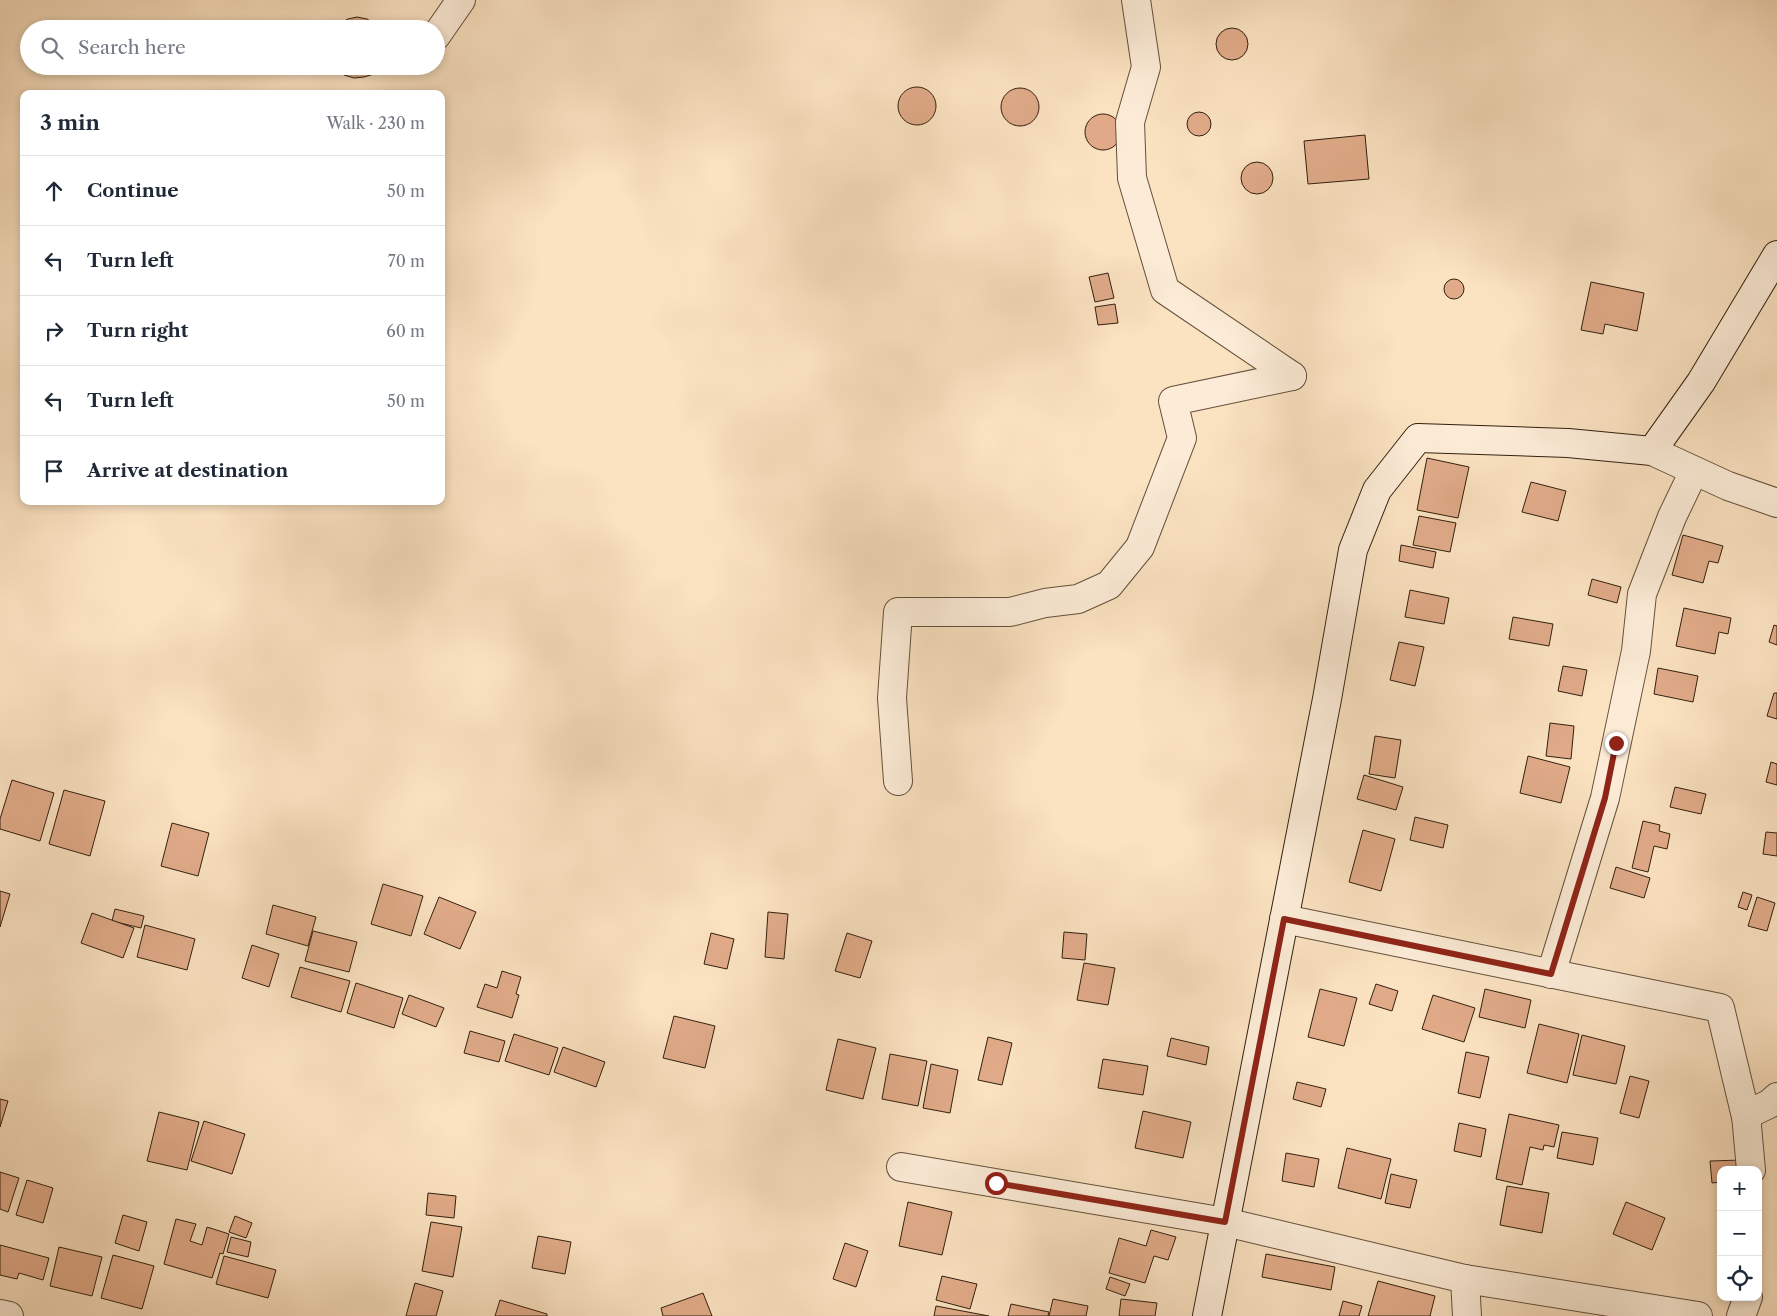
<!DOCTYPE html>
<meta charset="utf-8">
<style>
body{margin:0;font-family:"Libre Caslon Text",serif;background:#f6f6f7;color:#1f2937}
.controls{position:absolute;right:15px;bottom:15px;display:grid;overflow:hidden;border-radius:10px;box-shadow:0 2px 8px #0003}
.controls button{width:45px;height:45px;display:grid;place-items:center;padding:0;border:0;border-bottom:1px solid #e0e1e3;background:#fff;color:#1f2937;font:25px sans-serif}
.stop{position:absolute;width:15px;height:15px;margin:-11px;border:4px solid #8f2418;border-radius:50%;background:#fff}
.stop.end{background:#8f2418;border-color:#fff;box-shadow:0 1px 5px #0008}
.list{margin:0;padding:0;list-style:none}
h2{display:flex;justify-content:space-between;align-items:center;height:65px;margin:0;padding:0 20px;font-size:21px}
h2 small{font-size:16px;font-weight:400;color:#747a83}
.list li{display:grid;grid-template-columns:32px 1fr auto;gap:15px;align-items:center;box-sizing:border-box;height:70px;padding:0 20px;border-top:1px solid #e0e1e3}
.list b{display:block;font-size:19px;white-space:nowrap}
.list em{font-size:16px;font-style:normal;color:#747a83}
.icon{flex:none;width:28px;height:28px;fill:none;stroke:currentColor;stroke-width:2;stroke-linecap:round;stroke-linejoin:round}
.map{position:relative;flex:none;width:1777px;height:1316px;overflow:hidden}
.search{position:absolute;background:#fff;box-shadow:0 2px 8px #0003;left:20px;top:20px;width:425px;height:55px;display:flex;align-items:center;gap:12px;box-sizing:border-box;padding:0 18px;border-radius:28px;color:#747a83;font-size:19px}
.panel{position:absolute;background:#fff;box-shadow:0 2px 8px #0003;left:20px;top:90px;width:425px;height:415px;border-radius:10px}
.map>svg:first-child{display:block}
</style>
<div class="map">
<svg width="1777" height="1316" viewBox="0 0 1777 1316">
<rect width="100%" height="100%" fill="#fbe2c1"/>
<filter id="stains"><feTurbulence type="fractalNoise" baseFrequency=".004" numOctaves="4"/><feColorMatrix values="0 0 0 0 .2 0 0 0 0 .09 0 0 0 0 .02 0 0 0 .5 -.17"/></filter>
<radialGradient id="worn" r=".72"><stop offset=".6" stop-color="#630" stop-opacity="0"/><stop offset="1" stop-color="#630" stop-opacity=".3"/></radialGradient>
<g fill="#e1ab89" stroke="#32200e">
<path d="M357,17L367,19L375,24L380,29H334L339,24L348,19Z"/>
<circle cx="1232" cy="44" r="16"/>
<path d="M334,66H381L374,74L364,77L354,78L344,75Z"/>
<circle cx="917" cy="106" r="19"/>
<circle cx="1020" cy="107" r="19"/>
<circle cx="1199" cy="124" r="12"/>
<circle cx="1103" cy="132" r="18"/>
<path d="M1365,135L1369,179L1308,184L1304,141Z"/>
<circle cx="1257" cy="178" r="16"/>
<path d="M1108,273L1114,298L1095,302L1089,277Z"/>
<circle cx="1454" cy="289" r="10"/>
<path d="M1591,282L1644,293L1637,331L1605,324L1603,334L1581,330Z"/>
<path d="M1115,304L1118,323L1098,325L1095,307Z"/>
<path d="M1427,458L1469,467L1458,518L1417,510Z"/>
<path d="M1531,482L1566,491L1558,521L1522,512Z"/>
<path d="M1419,516L1456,523L1450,552L1413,545Z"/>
<path d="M1683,535L1723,546L1718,563L1709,561L1703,583L1672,575Z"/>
<path d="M1401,545L1436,552L1433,568L1399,561Z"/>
<path d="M1592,579L1621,587L1617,603L1588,595Z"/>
<path d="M1410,590L1449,598L1444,624L1405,617Z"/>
<path d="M1684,608L1731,618L1728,634L1719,632L1715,654L1676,646Z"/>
<path d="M1513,617L1553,624L1549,646L1509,639Z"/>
<path d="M1774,625L1777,626V645L1769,642Z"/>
<path d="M1399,642L1424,647L1415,686L1390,680Z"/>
<path d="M1563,666L1587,670L1582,696L1558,691Z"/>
<path d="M1658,668L1698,676L1693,702L1654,694Z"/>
<path d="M1774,693H1777V719L1767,716Z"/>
<path d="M1550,723L1574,726L1571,759L1546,756Z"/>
<path d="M1375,736L1401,740L1395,778L1369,774Z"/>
<path d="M1528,756L1570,767L1561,803L1520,793Z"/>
<path d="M1771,762L1777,764V785L1766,782Z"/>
<path d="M1364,775L1403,787L1396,810L1357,799Z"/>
<path d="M12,780L54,793L40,841L0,829V819Z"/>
<path d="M1675,787L1706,794L1701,814L1670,807Z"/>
<path d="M64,790L105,801L90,856L49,844Z"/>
<path d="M1415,817L1448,825L1443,848L1410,840Z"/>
<path d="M1643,821L1660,825L1659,831L1670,834L1667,849L1654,846L1648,872L1632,868Z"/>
<path d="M172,823L209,833L198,876L161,866Z"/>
<path d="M1363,830L1395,839L1381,891L1349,882Z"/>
<path d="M1766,832L1777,833V856L1763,854Z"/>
<path d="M1616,867L1650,878L1644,898L1610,888Z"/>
<path d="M383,884L423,896L411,936L371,924Z"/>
<path d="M0,891L10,894L0,927Z"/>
<path d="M1743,892L1752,895L1747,910L1738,907Z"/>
<path d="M439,897L476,912L460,949L424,934Z"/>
<path d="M1757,897L1775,903L1767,931L1748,926Z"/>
<path d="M273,905L316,917L308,946L266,934Z"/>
<path d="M115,909L144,916L141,928L112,921Z"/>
<path d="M768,912L788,914L784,959L765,957Z"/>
<path d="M92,913L134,928L123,958L81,943Z"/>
<path d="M145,925L195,939L187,970L137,957Z"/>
<path d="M313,931L357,942L349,972L305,961Z"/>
<path d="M1064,932L1087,934L1085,960L1062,958Z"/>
<path d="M711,933L734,939L727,969L704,964Z"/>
<path d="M847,933L872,941L860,978L835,971Z"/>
<path d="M252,945L279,954L269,987L242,978Z"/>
<path d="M1084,963L1115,968L1108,1005L1077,1000Z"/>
<path d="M300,967L350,981L341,1012L291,997Z"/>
<path d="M502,971L521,977L516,994L519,995L512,1018L477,1007L485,984L497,988Z"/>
<path d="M356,983L403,998L394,1028L347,1013Z"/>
<path d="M1376,984L1398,991L1392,1011L1369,1004Z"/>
<path d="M1320,989L1357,998L1344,1046L1308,1037Z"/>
<path d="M1485,989L1531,1000L1525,1028L1479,1017Z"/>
<path d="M409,995L444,1008L436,1027L402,1014Z"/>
<path d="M1433,995L1475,1008L1464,1042L1422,1029Z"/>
<path d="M674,1016L715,1026L705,1068L663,1058Z"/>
<path d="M1539,1024L1579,1034L1567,1083L1527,1073Z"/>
<path d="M470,1031L505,1041L499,1062L464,1053Z"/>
<path d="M514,1034L558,1048L549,1075L505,1061Z"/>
<path d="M1582,1035L1625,1046L1616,1084L1573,1075Z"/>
<path d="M988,1037L1012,1043L1002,1085L978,1080Z"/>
<path d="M1171,1038L1209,1047L1206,1065L1167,1056Z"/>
<path d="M838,1039L876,1048L863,1099L826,1090Z"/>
<path d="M563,1047L605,1062L596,1087L554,1072Z"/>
<path d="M1466,1052L1489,1057L1480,1098L1458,1093Z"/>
<path d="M890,1054L927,1061L918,1106L882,1099Z"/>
<path d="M1103,1059L1148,1066L1143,1095L1098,1088Z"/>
<path d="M931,1064L958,1070L950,1113L923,1108Z"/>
<path d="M1630,1076L1649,1081L1639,1118L1620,1113Z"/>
<path d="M1297,1082L1326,1089L1321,1107L1293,1099Z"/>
<path d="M0,1099L8,1101L0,1127Z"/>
<path d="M1143,1111L1191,1122L1183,1158L1135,1148Z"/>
<path d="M159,1112L199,1122L187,1170L147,1161Z"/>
<path d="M1509,1114L1559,1125L1554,1147L1544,1145L1543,1150L1530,1147L1522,1185L1496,1179Z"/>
<path d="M204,1121L245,1134L232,1174L191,1161Z"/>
<path d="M1459,1123L1486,1129L1481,1157L1454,1151Z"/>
<path d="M1562,1132L1598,1138L1593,1165L1557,1158Z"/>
<path d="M1347,1148L1391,1159L1381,1199L1338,1188Z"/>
<path d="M1286,1153L1319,1159L1314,1187L1282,1181Z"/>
<path d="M1742,1160L1743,1170H1721V1182L1712,1183L1710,1161Z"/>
<path d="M0,1172L19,1178L8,1212L0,1209Z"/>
<path d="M1391,1174L1417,1180L1410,1208L1385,1203Z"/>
<path d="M27,1180L53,1188L43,1223L16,1215Z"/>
<path d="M1507,1186L1549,1193L1542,1233L1500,1225Z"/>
<path d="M428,1193L456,1196L454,1218L426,1215Z"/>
<path d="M908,1202L952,1212L942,1255L899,1246Z"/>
<path d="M1626,1202L1665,1218L1652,1250L1613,1234Z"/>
<path d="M123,1215L147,1222L139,1251L115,1243Z"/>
<path d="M235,1216L252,1223L246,1238L229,1232Z"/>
<path d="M176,1219L196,1224L190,1241L202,1245L207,1227L229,1234L223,1254L220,1253L212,1278L164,1264Z"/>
<path d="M431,1222L462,1227L453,1277L422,1271Z"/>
<path d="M1151,1230L1176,1237L1168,1260L1154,1256L1145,1283L1109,1273L1119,1238L1146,1246Z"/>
<path d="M538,1236L571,1242L565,1274L532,1268Z"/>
<path d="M231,1237L251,1242L248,1257L227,1252Z"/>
<path d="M845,1243L868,1251L856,1287L833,1279Z"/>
<path d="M0,1245L49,1258L43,1280L19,1273L17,1279L0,1275Z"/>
<path d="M59,1247L102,1257L92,1296L50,1286Z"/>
<path d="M1266,1254L1335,1267L1331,1290L1262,1277Z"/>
<path d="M113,1255L154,1266L142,1309L101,1298Z"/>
<path d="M224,1256L276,1270L268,1298L216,1284Z"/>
<path d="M942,1276L977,1284L970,1309L936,1300Z"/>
<path d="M1110,1277L1130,1284L1125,1296L1106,1289Z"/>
<path d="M1378,1281L1435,1296L1430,1316H1368Z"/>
<path d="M415,1283L443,1291L436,1316H406Z"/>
<path d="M703,1293L712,1316H663L661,1308Z"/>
<path d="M1053,1299L1088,1306L1086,1316H1049Z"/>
<path d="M1121,1299L1157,1303L1155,1316H1119Z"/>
<path d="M500,1300L547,1314V1316H495Z"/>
<path d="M1343,1301L1362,1306L1359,1316H1339Z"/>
<path d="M1011,1304L1049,1312L1048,1316H1008Z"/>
<path d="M936,1306L989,1316H934Z"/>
</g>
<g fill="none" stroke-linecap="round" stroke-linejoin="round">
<defs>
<g id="street">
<path d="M1136,0L1146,67L1130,122L1132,178L1165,290L1292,376"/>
<path d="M436,36L461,0"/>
<path d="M1652,451L1728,486L1777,503"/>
<path d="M898,781L892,698L898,612H1010L1045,603L1078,599L1109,585L1140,547L1182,438L1173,401L1292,376"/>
<path d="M1284,919L1720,1008L1747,1121"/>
<path d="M1551,974L1605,798L1636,651L1642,594L1672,517L1694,471"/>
<path d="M901,1167L1225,1222L1465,1279L1698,1316"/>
<path d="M1751,1170L1746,1115L1769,1104L1777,1097"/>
<path d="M1465,1279L1467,1316"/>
<path d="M0,1314L9,1316"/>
<path d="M1741,1316L1748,1297"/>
</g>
<path id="secondary" d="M1207,1316L1327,699L1353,550L1377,490L1418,438L1568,443L1652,451L1701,382L1777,255"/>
</defs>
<use href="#street" stroke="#64503b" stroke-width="30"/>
<use href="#secondary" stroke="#32200e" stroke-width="30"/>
<use href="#street" stroke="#fcecd7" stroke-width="28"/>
<use href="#secondary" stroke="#fcecd7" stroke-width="28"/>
</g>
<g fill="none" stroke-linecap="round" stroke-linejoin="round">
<path stroke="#8f2418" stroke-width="6" d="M996,1183L1225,1222L1284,919L1551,974L1605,798L1616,743"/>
</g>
<rect width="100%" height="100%" filter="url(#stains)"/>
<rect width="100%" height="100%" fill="url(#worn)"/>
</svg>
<div class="controls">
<button>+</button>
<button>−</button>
<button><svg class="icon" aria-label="locate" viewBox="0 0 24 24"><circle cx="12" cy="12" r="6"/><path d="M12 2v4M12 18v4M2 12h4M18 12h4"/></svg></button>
</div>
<div class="stop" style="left:996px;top:1183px"></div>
<div class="stop end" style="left:1616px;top:743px"></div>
<div class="search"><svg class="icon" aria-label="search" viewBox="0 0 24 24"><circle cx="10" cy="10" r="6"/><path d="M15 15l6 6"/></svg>Search here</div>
<section class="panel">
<h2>3 min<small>Walk · 230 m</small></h2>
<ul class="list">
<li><svg class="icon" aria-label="ahead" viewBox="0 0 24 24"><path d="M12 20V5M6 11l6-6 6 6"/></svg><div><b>Continue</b></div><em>50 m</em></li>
<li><svg class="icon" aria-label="left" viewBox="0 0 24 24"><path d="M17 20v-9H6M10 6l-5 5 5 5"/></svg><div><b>Turn left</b></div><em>70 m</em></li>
<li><svg class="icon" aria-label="right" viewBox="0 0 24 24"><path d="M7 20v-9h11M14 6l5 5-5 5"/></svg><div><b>Turn right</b></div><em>60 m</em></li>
<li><svg class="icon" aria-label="left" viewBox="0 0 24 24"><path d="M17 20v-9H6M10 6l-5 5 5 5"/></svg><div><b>Turn left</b></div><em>50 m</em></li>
<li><svg class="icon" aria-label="arrive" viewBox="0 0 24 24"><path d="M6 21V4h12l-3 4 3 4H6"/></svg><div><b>Arrive at destination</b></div></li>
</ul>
</section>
</div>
